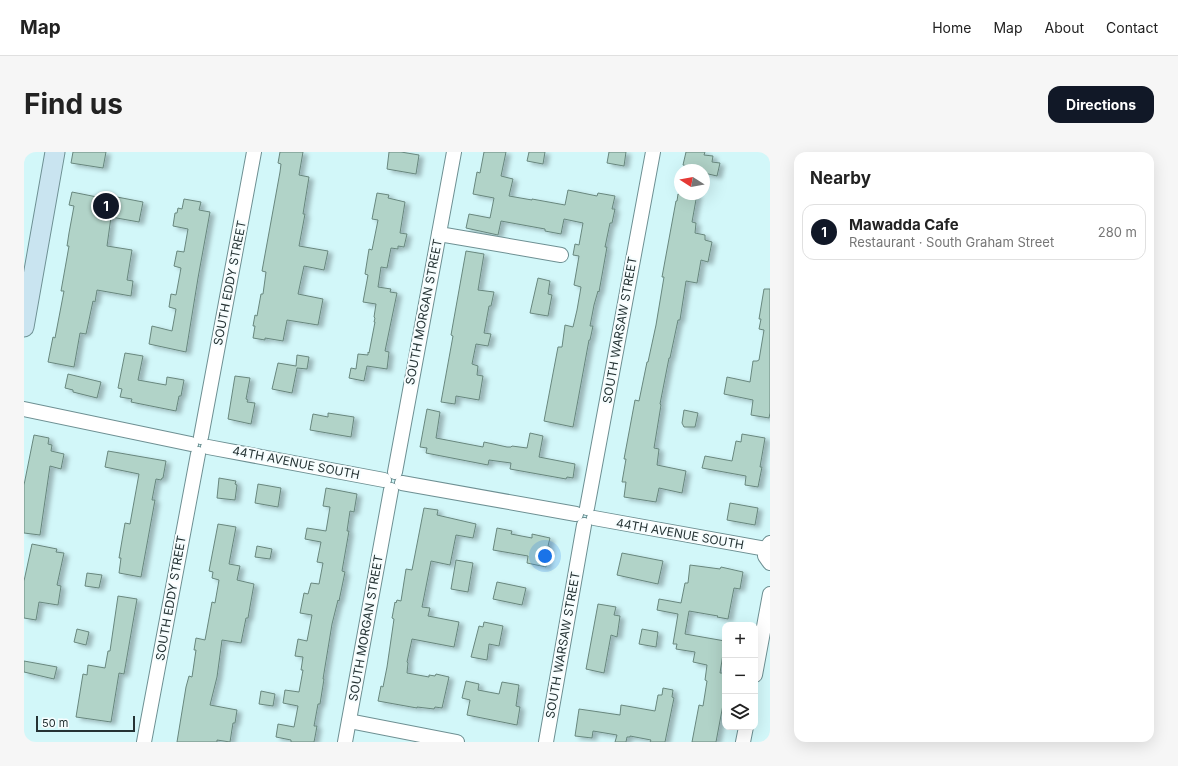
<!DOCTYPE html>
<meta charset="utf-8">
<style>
body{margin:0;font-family:Inter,sans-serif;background:#f6f6f6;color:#222}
.controls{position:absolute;right:12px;bottom:12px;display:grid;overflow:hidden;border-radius:8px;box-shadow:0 4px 16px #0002}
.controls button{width:36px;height:36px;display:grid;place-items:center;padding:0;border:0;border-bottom:1px solid #e0e0e0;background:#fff;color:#222;font:20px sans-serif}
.compass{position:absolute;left:650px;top:12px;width:36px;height:36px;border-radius:50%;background:#fff;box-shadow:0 4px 16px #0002;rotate:281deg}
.scale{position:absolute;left:12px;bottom:10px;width:99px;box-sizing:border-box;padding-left:4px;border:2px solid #253334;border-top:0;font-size:11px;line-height:14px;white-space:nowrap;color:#253334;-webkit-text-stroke:3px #f6fdfe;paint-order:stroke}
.you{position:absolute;left:521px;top:404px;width:14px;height:14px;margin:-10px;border:3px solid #fff;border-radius:50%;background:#1a73e8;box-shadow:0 0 0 6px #1a73e833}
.badge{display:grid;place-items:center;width:26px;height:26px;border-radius:50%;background:#111827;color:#fff;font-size:13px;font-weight:700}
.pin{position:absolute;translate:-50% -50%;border:2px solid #fff;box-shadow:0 1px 4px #0006}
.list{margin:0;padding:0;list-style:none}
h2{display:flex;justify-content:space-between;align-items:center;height:52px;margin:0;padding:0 16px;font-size:17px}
h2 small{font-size:13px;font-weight:400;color:#767676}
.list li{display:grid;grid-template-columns:26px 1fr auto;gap:12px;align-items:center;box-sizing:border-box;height:56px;margin:0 8px 8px;padding:0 8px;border:1px solid #e0e0e0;border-radius:12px}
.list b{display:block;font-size:15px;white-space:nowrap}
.list p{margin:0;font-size:13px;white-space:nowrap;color:#767676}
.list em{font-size:13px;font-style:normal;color:#767676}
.icon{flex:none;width:22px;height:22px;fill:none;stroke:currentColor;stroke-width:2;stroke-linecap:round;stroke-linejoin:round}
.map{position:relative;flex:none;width:746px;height:590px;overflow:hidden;border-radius:12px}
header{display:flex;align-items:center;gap:24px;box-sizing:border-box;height:56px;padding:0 20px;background:#fff;border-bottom:1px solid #e0e0e0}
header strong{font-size:19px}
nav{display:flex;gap:22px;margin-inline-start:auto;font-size:14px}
.intro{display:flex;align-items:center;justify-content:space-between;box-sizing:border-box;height:96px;padding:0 24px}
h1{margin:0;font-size:28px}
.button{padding:10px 18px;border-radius:12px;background:#111827;color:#fff;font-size:14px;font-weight:700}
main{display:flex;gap:24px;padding:0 24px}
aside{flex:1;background:#fff;border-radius:12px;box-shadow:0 4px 16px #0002}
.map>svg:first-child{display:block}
</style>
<header>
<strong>Map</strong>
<nav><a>Home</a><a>Map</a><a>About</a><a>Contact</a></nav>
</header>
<div class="intro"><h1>Find us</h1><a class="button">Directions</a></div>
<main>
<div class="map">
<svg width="746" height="590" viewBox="0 0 746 590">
<defs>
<filter id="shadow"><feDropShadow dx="4.5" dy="2.5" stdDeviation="2" flood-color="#0004"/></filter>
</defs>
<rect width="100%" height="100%" fill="#d2f7f9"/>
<g fill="#b1d3c8" stroke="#68877e" filter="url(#shadow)">
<path d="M49,0H82L79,16L47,11Z"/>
<path d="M256,0H279L275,23L285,25L279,62H281L275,94L304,99L300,118L280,114L274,142L299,147L294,173L263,168L259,189L241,186V188L229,186L231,174H229L231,163L233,164L237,142H239L242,120L238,119L256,20L257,12L254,11Z"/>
<path d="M365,0H377L395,3L392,22L363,17Z"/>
<path d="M460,0H482L477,24L489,27L485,44L508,48V47L541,53L544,38L573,44L574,41L591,44L588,57H591L588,71H586L581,95H583L575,140L574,139L570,153L566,174H569L566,188H565L549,275L520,269L534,195H538L541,173L549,175L553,158L557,135L550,133L555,104L549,103L551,92L555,93L559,71L540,67L537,82L521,79V77L477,69L474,83L442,76L445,62L466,66L470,46L449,42L453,20L456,21Z"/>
<path d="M505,0H521L519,12L503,9Z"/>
<path d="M585,0H602L600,14L583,11Z"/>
<path d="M662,0H681L680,3L689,4L688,10L696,11L693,24L680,21V17L659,13Z"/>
<path d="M48,40L78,46L79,44L92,46L93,45L119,50L115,70L87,65L83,94L108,98L103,128L109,129L107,144L73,138L71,150L69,149L62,182L56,181L50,215L24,210L29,185L31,186L40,139H37L45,94H43L45,81L50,54L45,53Z"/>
<path d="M353,41L365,43L364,46L381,50L376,81L383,82L380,95L374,94V97L367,96L363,116L357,115L354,135L367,137L366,140L373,141L361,199L365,200L363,217L343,214L340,229L325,226L327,216L332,217L334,202L344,203V200L345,201L351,170H350L351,166L350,165L352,152L339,150L344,123L341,122L345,97L348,98L354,68L348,67Z"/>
<path d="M654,42H673L668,70L672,71L671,81L681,83V88L688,90L684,110L677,108L673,131L662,129L656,168H654L646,206H645L636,252L637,253L630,296L635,297L633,313L662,319L658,341L635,336L632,350L600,345L602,330H598L602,307H600L611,248L615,249L623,210H624L632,173L640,125H638L652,49H653Z"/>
<path d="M160,47L177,50L175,58L186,60L174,126L162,200L125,192L128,174L148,179L152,157L145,155L147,142L152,143L157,116L150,114L153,99L160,100L164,77L149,74L151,61H153L154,56L158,57Z"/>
<path d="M442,99L460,102L454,138L470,140L467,154H465L460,181L467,182L464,194L452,192L448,212L454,214L453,223L459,224L455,248L432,244L431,252L417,250L429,184L427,183Z"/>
<path d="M514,126L526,129L524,142L528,143L524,164L506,161Z"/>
<path d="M740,137H746V261L745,266L727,263L729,248L700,242L703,225L726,230L729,209H733L735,208L740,178L735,177L737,167H735Z"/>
<path d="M101,201L119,204L114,228L142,233L143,225L160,228L157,244H155L152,259L107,250L108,247L96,245L98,237L94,236Z"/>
<path d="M273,203L285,205L283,217L273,216L268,241L248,237L254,211L272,214Z"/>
<path d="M44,222L77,230L73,246L49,240V238L41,236Z"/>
<path d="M211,224L226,226L222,247L224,248L223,250L231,251L227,272L204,267Z"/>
<path d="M403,257L416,260L412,286L459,295L460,290L483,295H487L488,294L503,296L506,281L519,284L515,305L551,312L549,326L543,325L542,327L486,317L487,311L465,308L464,313L402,301L403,296L396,295Z"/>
<path d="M660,258L674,261L671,275H660L658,271Z"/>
<path d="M304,261L330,265L327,285L286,278L289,262L304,265Z"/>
<path d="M718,282L741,286L736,315H738L734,335L721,333L722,324L678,316L681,304L708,309L712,289L717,290Z"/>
<path d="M10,283L25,286L24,292L28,293L27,299L40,302L37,317L26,314L16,383L0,381V333Z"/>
<path d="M84,299L142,309L139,326H138L137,328L132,327L128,348H131L117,425L95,421L97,406H95L101,371L106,372L115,322L81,315Z"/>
<path d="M195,326L212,329L211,332L213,333L211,348L193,346Z"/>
<path d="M234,332L257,336L254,355L231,351Z"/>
<path d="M302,336L333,342L330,360L326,359L323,379H325L318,419L321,420L315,449L314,448L308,472L299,527H300L296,552H294L290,574H293L291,585L290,590H267V588L252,585L254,572L270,575L274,554L259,551L261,538L275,540L279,518H277L279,505L271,504L274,487L283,489L288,463L276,461L280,441L284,442L287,431L295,432L299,411L293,410L297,390L281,387L283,376L302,379L306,355L299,354Z"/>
<path d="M706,351L734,356L731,373L703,368Z"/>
<path d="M400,356L414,358L413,363L452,372L449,386L432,383L426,413L407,409L398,455L406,456L404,464L435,470L430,495L388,487L383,510L384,511L383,521L405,525V523L411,524L412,522L425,525L418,556L411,555L410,557L393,555V556L354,549L357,534L359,535L363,515L370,467L368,466L371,450L372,451L373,448L377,449L382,417L388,418Z"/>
<path d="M194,372L212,375L205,412L216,414L213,428L230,432L224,466H222L217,491L198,488L193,525L186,553L213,558L211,571H209L206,590L193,588V590H153L162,535L165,524L168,525L172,498H170L172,486L181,488L188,450L191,451L195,428L188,426L189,420L185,419Z"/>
<path d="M473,376L488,379L487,382L508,386V382L526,386L524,394L526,395L522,415L503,411L504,404L469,398Z"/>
<path d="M8,392L33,397L32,400L40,401L33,433L37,434L34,453L15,450L12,468L0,466V429Z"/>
<path d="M233,394L248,397L246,407L231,405Z"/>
<path d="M598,401L639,409L634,432L593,423Z"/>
<path d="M432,408L449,411L444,440L427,437Z"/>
<path d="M666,413L696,417L697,415L719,420L716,437L710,436L704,467L693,465L694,464L665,459L661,482L701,489L696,521H701V542L692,590H668L675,553L679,554L683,529L681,528L683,513L669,510L671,500L652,497L653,492H649L654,462L633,458L635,447L657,451L661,431H664Z"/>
<path d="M63,421L78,423L75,436L61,434Z"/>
<path d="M473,430L502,436L498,453L469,447Z"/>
<path d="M94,444L113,447L100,522L95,521L87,570L52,565L59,522L63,523L64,513L81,516L84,499H86Z"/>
<path d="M574,452L592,455L590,463L596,464L593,485L587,483L580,521L562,517Z"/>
<path d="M460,470L479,474L475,494L465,492L463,508L447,505L455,474L459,475Z"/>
<path d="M53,477L65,480L62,493L50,490Z"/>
<path d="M618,477L634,480L632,495L615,492Z"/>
<path d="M0,509L33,515L30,527L0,520Z"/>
<path d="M442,529L455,532L454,538L475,542L478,530L495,533L492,554L496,555L493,573L443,563L446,548L438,546Z"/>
<path d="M639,536L649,538L648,545L650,546L641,590H626L627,588L606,584V585H603L602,590H591L593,583L569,579L568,586L551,584L555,557L596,563L597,553L631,559L634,543H638Z"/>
<path d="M237,539L251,542L249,554L235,552Z"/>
</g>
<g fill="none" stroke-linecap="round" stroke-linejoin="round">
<defs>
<g id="street">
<path d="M415,82L537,103"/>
<path d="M0,257L167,292"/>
<path d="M177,285L230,0"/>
<path d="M184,295L360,328"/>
<path d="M371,320L430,0"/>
<path d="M378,331L552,362"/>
<path d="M563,356L629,0"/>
<path d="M570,366L742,397"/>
<path d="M746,391L743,395L741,404L746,411"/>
<path d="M731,523L746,442"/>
<path d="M325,569L433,590"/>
<path d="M120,590L174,302"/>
<path d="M321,590L367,338"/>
<path d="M522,590L560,373"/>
<path d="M719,590L722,575"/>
</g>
<path id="secondary" d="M0,175L31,0"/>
</defs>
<use href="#street" stroke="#6e9093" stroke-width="16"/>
<use href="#secondary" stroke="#6e9093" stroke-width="21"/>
<use href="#street" stroke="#fff" stroke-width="14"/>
<use href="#secondary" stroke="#c9e4f0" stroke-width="19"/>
</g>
<g text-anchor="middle" stroke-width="4" stroke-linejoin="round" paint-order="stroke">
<g font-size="12" fill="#253334" stroke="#f6fdfe">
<text transform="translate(206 131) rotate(-79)" y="4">SOUTH EDDY STREET</text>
<text transform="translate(400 160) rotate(-79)" y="4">SOUTH MORGAN STREET</text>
<text transform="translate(596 178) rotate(-80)" y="4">SOUTH WARSAW STREET</text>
<text transform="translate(272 311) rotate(11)" y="4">44TH AVENUE SOUTH</text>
<text transform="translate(656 382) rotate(10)" y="4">44TH AVENUE SOUTH</text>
<text transform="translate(147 446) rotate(-80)" y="4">SOUTH EDDY STREET</text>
<text transform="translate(342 476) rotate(-80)" y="4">SOUTH MORGAN STREET</text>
<text transform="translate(539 493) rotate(-80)" y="4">SOUTH WARSAW STREET</text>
</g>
</g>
</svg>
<div class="controls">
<button>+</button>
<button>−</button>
<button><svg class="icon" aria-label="layers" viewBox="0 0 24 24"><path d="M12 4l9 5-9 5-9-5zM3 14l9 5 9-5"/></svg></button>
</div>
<svg class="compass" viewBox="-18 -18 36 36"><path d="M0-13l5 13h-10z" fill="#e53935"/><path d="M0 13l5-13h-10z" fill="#767676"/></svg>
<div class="scale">50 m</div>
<div class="you"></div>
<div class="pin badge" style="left:82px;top:54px">1</div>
</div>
<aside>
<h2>Nearby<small></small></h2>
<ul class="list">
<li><span class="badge">1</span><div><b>Mawadda Cafe</b><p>Restaurant · South Graham Street</p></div><em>280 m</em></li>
</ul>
</aside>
</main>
